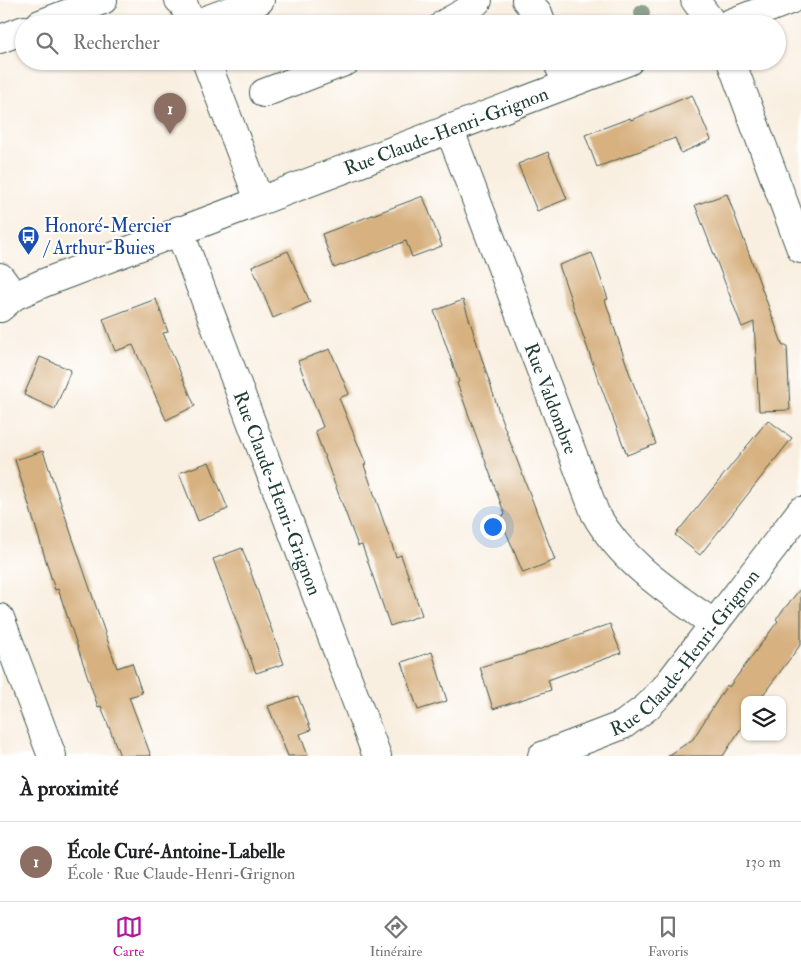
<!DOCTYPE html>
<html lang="fr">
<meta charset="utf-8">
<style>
body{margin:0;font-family:"IM FELL Double Pica",serif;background:#f6f6f6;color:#202124}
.controls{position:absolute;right:15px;bottom:15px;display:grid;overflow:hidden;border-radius:10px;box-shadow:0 1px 4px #0004}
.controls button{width:45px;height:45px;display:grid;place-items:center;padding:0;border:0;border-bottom:1px solid #e0e0e0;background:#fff;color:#202124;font:25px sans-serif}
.you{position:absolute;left:492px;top:526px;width:18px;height:18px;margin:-12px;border:4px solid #fff;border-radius:50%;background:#1a73e8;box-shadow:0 0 0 8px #1a73e833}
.badge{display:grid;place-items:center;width:32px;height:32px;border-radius:50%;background:#b5179e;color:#fff;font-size:16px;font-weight:700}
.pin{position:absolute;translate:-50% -41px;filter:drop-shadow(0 1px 2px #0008)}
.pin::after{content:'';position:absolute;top:26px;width:18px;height:15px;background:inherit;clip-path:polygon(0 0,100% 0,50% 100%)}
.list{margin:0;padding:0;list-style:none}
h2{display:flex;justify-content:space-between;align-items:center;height:65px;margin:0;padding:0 20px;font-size:21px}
h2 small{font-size:16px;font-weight:400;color:#757577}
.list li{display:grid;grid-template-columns:32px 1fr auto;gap:15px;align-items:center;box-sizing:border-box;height:80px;padding:0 20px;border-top:1px solid #e0e0e0}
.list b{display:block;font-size:19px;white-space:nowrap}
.list p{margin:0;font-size:16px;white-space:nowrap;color:#757577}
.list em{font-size:16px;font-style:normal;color:#757577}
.icon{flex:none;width:28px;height:28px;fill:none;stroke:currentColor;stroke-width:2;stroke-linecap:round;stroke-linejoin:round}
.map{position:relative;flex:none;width:801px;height:756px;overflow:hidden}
.search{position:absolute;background:#fff;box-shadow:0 1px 4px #0004;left:15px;right:15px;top:15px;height:55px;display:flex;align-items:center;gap:12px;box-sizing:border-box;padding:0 18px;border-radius:28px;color:#757577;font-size:19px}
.sheet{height:145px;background:#fff}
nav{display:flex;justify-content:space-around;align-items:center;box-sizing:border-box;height:70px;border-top:1px solid #e0e0e0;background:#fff;font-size:14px;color:#757577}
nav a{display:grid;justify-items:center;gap:2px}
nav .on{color:#b5179e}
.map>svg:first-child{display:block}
</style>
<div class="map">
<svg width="801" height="756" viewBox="0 0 801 756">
<rect width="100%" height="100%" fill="#fff"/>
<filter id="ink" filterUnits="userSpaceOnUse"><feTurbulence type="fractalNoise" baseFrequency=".02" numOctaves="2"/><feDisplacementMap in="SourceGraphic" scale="10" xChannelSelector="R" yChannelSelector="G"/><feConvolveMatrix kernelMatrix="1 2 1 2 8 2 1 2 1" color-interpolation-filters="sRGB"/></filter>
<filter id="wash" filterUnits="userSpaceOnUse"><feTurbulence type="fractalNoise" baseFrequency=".0096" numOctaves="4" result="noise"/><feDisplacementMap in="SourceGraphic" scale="20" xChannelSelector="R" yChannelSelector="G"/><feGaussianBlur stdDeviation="1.12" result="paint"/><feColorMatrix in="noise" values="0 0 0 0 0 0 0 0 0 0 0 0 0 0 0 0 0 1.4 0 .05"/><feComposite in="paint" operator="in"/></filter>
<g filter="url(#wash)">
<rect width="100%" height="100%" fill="#f9efe1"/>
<g id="blocks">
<g fill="#d7b180">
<path d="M692,95L711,140L681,153L675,138L597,167L585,135L630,118L631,120Z"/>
<path d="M548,152L567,199L537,211L518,164Z"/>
<path d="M727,194L783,346H787L790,410L759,411L754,322L742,327L695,205Z"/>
<path d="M423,196L442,246L412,257L406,241L334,268L322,234Z"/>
<path d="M288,251L310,302L273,318L252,266Z"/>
<path d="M592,253L608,299L605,300L629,372L656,444L627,455L597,376L559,265Z"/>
<path d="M156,299L168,332L163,333L195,406L166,420L133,345L115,351L103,319Z"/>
<path d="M463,300L501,418L555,560L523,573L500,517L505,515L457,383L459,382L434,311Z"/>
<path d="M330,349L349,394L339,398L366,464L364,465L396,557L401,555L422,615L390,626L362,545L358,546L315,431L323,427L298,361Z"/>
<path d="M40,357L71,370L55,409L24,395Z"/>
<path d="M768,420L792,438L700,555L675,535Z"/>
<path d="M43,451L117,668L132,663L142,693L129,697L151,756H120L101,706L98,707L58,589L55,590L15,460Z"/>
<path d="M209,462L228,509L198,521L179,473Z"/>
<path d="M242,548L284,664L256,673L213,559Z"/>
<path d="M801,588V644L759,700H745V722L723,756H668L693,739L727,685L729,687L778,621L776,619Z"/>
<path d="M610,624L621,653L548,680L551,690L493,709L480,667L538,650Z"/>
<path d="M432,652L447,701L418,710L402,662Z"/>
<path d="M298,696L311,730L300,734L308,756H288L268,706Z"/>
</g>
</g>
</g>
<g filter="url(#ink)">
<use href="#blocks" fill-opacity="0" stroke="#40584e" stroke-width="1"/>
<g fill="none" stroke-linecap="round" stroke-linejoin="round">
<defs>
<g id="minor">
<path d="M179,0L183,3L191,24"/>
<path d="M526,0L538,13L542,24"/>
<path d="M695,0L713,24"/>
<path d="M40,24L103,0"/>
<path d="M195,24L260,0"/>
<path d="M444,24L467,11L478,0"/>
<path d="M728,24L790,0"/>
<path d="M0,39L24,30"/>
<path d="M206,61L259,200"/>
<path d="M557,61L567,84"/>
<path d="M731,61L801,249"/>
<path d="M264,93L347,61"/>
<path id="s1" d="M449,128L595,513C622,562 669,592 714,624"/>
<path id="s2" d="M179,230L377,756"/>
<path d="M0,277L14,296"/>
<path id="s3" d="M0,308L14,296L46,282L629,61"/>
<path d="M0,618L52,756"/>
<path id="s4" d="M542,756L623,725L647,707L665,688L801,511"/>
</g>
</defs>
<use href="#minor" stroke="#40584e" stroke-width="30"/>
<use href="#minor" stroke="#fff" stroke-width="28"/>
</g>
<circle fill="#8ea18e" cx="642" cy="13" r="8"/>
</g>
<defs>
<symbol id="bus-pin" viewBox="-11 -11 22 30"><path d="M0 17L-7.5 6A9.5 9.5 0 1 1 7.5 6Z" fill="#1a4fb4" stroke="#fff"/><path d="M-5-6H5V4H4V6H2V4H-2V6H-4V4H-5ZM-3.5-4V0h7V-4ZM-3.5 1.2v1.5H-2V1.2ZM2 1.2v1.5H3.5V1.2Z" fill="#fff"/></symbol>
</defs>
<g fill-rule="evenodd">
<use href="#bus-pin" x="16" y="224" width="25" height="34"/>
</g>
<g text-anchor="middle" stroke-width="4.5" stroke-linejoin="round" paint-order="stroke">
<g font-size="19" fill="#1f3d34" stroke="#fff">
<text dy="7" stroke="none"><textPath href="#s3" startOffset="481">Rue Claude-Henri-Grignon</textPath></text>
<text dy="7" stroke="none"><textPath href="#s1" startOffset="289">Rue Valdombre</textPath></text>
<text dy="7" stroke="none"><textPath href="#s2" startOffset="281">Rue Claude-Henri-Grignon</textPath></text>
<text dy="7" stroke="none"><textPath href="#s4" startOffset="182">Rue Claude-Henri-Grignon</textPath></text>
</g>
<g font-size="19" fill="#164399" stroke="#fff" text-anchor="start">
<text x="44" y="232">Honoré-Mercier<tspan x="44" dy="22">/ Arthur-Buies</tspan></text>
</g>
</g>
</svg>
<div class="controls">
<button><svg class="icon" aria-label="layers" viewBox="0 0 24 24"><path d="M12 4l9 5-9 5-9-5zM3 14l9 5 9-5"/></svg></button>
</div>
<div class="you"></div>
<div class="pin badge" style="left:170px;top:134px;background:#8d6e63">1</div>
<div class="search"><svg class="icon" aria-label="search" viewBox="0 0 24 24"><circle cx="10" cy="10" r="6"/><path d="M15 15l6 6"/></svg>Rechercher</div>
</div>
<section class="sheet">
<h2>À proximité<small></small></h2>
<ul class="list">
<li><span class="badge" style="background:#8d6e63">1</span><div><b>École Curé-Antoine-Labelle</b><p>École · Rue Claude-Henri-Grignon</p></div><em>130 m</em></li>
</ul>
</section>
<nav>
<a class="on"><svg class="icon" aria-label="map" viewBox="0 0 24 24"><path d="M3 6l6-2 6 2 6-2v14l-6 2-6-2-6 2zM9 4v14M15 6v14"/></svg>Carte</a>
<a><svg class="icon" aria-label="directions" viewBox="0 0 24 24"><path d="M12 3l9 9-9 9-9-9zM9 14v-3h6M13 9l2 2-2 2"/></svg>Itinéraire</a>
<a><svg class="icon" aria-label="saved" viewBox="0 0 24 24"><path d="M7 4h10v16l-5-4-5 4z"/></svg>Favoris</a>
</nav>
